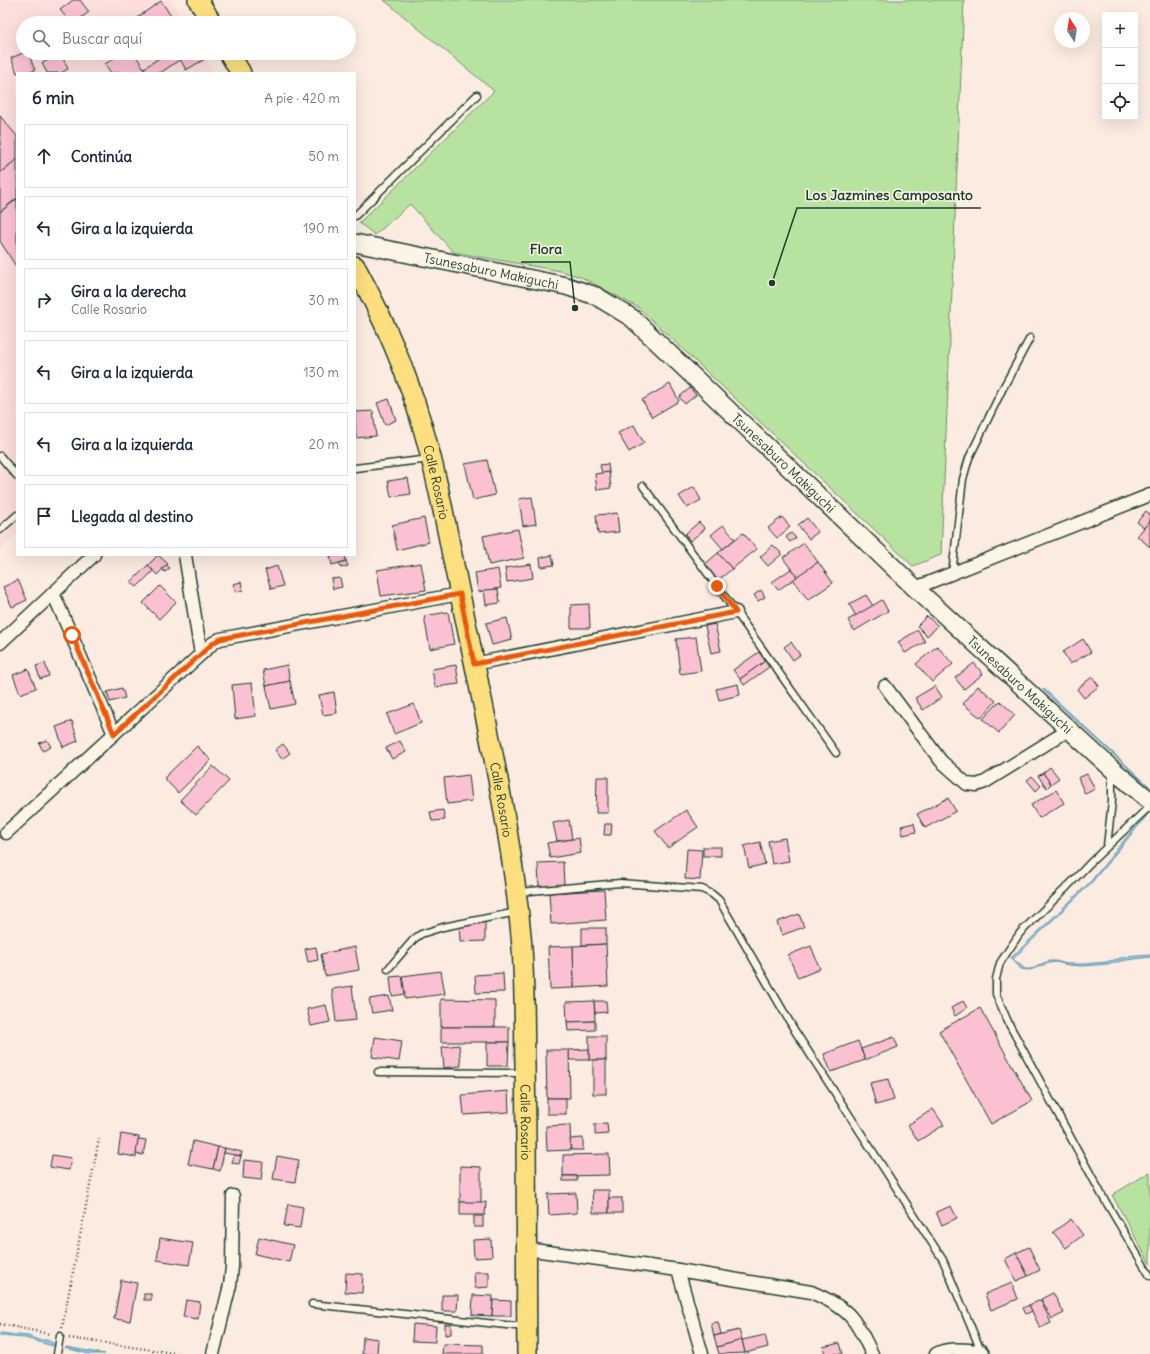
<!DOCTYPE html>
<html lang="es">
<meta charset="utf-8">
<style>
body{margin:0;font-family:Delius,sans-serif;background:#f2f2f3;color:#1f2937}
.controls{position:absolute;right:12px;top:12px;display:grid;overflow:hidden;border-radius:0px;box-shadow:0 4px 16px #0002}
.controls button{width:36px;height:36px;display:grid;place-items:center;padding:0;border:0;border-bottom:1px solid #e0e1e3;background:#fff;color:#1f2937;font:20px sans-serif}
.compass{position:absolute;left:1054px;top:12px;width:36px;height:36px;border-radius:50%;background:#fff;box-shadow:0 4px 16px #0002;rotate:348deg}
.stop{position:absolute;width:12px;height:12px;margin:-9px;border:3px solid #ea580c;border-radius:50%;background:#fff}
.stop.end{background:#ea580c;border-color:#fff;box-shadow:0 1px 4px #0008}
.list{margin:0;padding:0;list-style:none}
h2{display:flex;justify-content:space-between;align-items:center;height:52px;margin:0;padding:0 16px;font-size:17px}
h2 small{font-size:13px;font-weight:400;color:#747a83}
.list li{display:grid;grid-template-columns:26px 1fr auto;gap:12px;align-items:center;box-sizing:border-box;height:64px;margin:0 8px 8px;padding:0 8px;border:1px solid #e0e1e3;border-radius:0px}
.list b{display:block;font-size:15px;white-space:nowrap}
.list p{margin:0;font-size:13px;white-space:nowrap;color:#747a83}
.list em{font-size:13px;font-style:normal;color:#747a83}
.icon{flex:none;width:22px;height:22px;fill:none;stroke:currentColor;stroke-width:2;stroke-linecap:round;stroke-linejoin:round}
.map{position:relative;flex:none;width:1150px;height:1354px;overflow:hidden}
.search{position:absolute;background:#fff;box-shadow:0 4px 16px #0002;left:16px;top:16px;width:340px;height:44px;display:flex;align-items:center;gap:10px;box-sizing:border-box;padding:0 14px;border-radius:22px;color:#747a83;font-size:15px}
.panel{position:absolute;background:#fff;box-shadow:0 4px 16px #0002;left:16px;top:72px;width:340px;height:484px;border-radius:0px}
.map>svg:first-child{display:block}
</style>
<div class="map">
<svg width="1150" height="1354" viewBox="0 0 1150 1354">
<rect width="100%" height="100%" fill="#fcebe1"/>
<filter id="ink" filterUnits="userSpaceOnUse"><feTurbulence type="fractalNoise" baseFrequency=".025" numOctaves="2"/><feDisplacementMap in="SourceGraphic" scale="8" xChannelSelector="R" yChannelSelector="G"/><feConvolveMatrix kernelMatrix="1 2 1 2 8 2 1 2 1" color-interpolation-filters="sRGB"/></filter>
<g filter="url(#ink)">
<path fill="#fcdedc" d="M0,0H170L184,23H23V53H202L214,73H17V533L0,550Z"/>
<g fill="#b8e29f" stroke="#6c906a">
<path d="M384,0H964L941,555L913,566L639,308L581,277L560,271L453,252L410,204L375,235L359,223L494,91Z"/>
<path d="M1150,1172V1264L1112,1195Z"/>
</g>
<g fill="#8fcbef" stroke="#6292a4">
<path d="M1044,689L1150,787V788L1043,690Z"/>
<path d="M1147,812L1149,813L1092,882L1013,959L1025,969H1030L1035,968L1041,964L1049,961H1055L1067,964H1085L1106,962L1125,957L1150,955V957L1126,960L1108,964L1084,966L1068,965L1056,962L1049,963L1030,970L1021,969L1011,958L1091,881Z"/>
<path d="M0,1333L28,1336L39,1340H47L53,1343V1346L25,1338L0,1336Z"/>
<path d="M66,1347L105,1354H89L65,1348Z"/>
</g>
<g fill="#fbc1d2" stroke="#1f3d34">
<path d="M73,0H80L89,12L74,23H71L60,10Z"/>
<path d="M161,1L173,19L166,23H132L131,22Z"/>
<path d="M23,53H28L35,70L28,73H17L11,58Z"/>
<path d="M122,53H134L147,73H111L105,64Z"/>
<path d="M154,53H162L157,57Z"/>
<path d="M167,53H177L181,59L160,73H147L144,68Z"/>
<path d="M177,53H202L205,59L186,70Z"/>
<path d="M61,54L68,69L61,73H47L42,63Z"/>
<path d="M0,116L17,136V159L0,173Z"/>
<path d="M17,159V198L0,212V173Z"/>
<path d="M17,199V268L0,241V212Z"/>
<path d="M670,384L679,401L652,417L642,400Z"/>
<path d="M690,388L696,395L685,404L679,397Z"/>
<path d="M389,399L396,420L385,425L377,403Z"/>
<path d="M373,411L376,436L356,438L355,412Z"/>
<path d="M634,425L644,443L629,452L618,433Z"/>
<path d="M487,460L495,495L473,500L465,464Z"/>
<path d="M608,464L609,472L602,473L600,465Z"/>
<path d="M609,472L611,488L597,490L595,474Z"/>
<path d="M408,478L411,494L391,497L388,481Z"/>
<path d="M694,487L701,500L687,508L679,496Z"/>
<path d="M532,497L536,524L523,526L519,499Z"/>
<path d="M1146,511L1150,514V521L1144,528L1137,522Z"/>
<path d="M617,513L619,532L598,534L596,515Z"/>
<path d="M782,517L790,527L777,538L768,528Z"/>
<path d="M424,518L429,542L397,550L392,525Z"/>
<path d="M807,518L818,532L809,539L798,525Z"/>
<path d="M1150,521V547L1137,536Z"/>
<path d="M699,522L705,529L690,541L685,534Z"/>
<path d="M723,525L735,539L723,549L711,535Z"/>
<path d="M518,529L524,558L489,565L483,536Z"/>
<path d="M743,533L757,549L732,569L718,553Z"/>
<path d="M791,533L796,538L790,542L786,537Z"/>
<path d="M804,543L818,562L797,577L783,558Z"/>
<path d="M773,545L782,554L768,566L760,557Z"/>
<path d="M718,553L732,569L717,581L704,565Z"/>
<path d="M158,555L168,564L157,575L148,565Z"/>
<path d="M334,555H345L346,561L332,565L330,556Z"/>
<path d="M552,555L554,565L541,567L540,558Z"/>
<path d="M346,561L348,566L341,568L339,563Z"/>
<path d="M818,562L833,583L808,600L793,579Z"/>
<path d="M421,563L426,590L381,596L377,570Z"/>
<path d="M531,564L533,578L507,582L505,568Z"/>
<path d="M148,565L153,571L137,587L131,582Z"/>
<path d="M166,565L170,568L165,572L162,569Z"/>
<path d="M277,566L283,586L271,589L265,570Z"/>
<path d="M498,569L501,588L478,592L475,573Z"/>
<path d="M791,569L797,577L778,590L772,582Z"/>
<path d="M340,578L342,587L333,589L331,579Z"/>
<path d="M18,580L27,600L12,607L3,587Z"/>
<path d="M241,582L243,590L236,592L233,584Z"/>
<path d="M160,586L176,602L159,619L143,603Z"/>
<path d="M498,589L500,603L486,605L484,590Z"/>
<path d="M761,590L765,597L758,601L754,595Z"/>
<path d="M866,595L873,606L856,616L849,604Z"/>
<path d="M882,600L888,611L854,631L848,620Z"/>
<path d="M589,604L590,628H571V605Z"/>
<path d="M448,612L454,644L430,649L424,616Z"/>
<path d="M927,616L938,626L927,636L917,626Z"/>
<path d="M507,618L512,640L492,645L486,623Z"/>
<path d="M715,624L721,651L711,653L705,626Z"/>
<path d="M918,630L925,642L905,653L898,642Z"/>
<path d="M696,637L701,671L680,674L676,639Z"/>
<path d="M1083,639L1091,652L1070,664L1063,652Z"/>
<path d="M791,642L800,655L793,660L784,647Z"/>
<path d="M937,646L953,664L932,682L916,664Z"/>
<path d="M759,652L765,661L740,679L733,670Z"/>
<path d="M765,661L769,667L744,685L740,679Z"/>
<path d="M45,663L49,676L40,679L36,666Z"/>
<path d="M974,663L983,674L964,689L955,678Z"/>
<path d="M287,665L290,681L266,686L263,670Z"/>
<path d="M456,665L459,684L435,687L432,669Z"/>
<path d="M28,669L36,688L20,694L13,675Z"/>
<path d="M1092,677L1099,686L1084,698L1077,689Z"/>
<path d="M290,681L295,704L271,709L266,686Z"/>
<path d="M252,683L256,716L235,719L232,685Z"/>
<path d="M738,684L740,695L719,700L716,689Z"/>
<path d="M935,686L942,697L923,710L915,698Z"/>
<path d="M978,686L996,701L981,718L963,704Z"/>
<path d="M122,688L125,698L110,702L107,692Z"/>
<path d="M334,692L337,713L323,715L319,695Z"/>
<path d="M1000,701L1015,715L999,733L983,719Z"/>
<path d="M414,704L421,723L394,734L387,714Z"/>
<path d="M72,721L78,741L63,747L56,727Z"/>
<path d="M47,740L51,747L43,751L39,743Z"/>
<path d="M400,741L406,752L392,759L386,748Z"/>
<path d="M283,744L290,753L282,759L275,750Z"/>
<path d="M197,746L211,760L178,793L164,778Z"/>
<path d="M213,766L229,781L196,815L180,800Z"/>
<path d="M1050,767L1059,778L1051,784L1043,773Z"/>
<path d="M1043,773L1051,784L1047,788L1038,776Z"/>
<path d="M1087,774L1095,789L1085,794L1078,778Z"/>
<path d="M469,775L472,801L447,804L444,778Z"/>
<path d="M1032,776L1041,786L1036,791L1027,780Z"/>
<path d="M597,777H608V813H596Z"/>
<path d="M1056,790L1064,803L1039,818L1031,805Z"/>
<path d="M948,798L956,811L925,828L917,814Z"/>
<path d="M443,810L445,820L432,821L430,812Z"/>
<path d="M686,810L698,827L668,848L655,831Z"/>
<path d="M569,820L572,839L557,841L553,823Z"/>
<path d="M914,823L916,832L903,835L901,826Z"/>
<path d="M605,824H612L611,835H604Z"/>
<path d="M579,838L581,853L550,858L547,843Z"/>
<path d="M785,838L789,861L772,864L768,841Z"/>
<path d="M760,842L765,864L749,868L744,846Z"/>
<rect x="703" y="847" width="18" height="9"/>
<path d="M687,849L702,850L700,880L685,879Z"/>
<path d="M563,862L564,886L539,887L538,863Z"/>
<path d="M604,890L606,920L551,924L549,893Z"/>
<path d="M799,914L804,927L782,935L777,922Z"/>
<path d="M459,921H485V941L460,942Z"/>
<path d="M582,928H606V944L582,945Z"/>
<path d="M606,944L608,986L574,988L573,946Z"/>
<path d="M573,946L574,988L550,989L548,947Z"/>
<path d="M811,946L820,969L798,978L788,955Z"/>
<path d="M316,947L318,960L308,962L305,949Z"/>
<path d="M355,947L359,970L325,976L321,954Z"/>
<path d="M441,971L445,994L405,999L402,976Z"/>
<path d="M503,973L504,992L476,993L475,975Z"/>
<path d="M402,976L405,994L392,996L390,977Z"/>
<path d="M352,986L356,1020L336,1022L332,989Z"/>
<path d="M389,996L392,1010L372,1013L369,999Z"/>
<path d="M441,999L495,1000V1027H441Z"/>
<path d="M594,1001H606L607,1012L595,1013Z"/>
<path d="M594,1001L595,1021L567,1022L566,1002Z"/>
<path d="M963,1001L967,1008L955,1016L951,1008Z"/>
<path d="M326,1005L330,1022L311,1026L307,1009Z"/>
<path d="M980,1008L1032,1101L991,1124L939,1031Z"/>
<path d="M595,1021V1030L568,1031L567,1022Z"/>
<rect x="441" y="1027" width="68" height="15"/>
<rect x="589" y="1036" width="17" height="24"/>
<path d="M375,1037L402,1041L399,1061L372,1057Z"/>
<path d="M894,1037L898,1047L865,1060L861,1049Z"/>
<path d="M858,1041L865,1060L831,1072L824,1054Z"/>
<path d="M487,1042H509L508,1066H487Z"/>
<path d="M459,1045L461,1066L444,1068L442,1047Z"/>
<path d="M589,1049V1060H569V1050Z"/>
<path d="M546,1050H569L570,1098H547Z"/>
<rect x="593" y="1060" width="13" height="34"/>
<path d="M888,1079L894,1100L876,1105L870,1083Z"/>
<path d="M508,1091L509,1112L464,1115L462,1095Z"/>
<rect x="547" y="1098" width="19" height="16"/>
<path d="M933,1109L944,1125L918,1141L908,1125Z"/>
<path d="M607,1123L608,1134L595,1135V1124Z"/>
<path d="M570,1125L571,1150L547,1151L546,1126Z"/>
<path d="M121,1134L139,1137L136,1157L118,1154Z"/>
<path d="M583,1138V1150H571L570,1139Z"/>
<path d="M138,1139L146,1140L143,1155L136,1154Z"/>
<path d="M193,1141L218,1147L213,1169L188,1164Z"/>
<path d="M218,1147L225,1148L220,1171L213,1169Z"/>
<path d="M225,1148L242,1152L241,1156L224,1153Z"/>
<path d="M609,1154L610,1175L563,1176V1155Z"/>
<path d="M52,1155L71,1158L69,1170L50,1167Z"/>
<path d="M234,1155L241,1156L239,1164L232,1163Z"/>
<path d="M277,1156L299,1160L295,1182L273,1179Z"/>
<path d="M244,1160L263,1162L261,1180L243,1178Z"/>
<path d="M460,1166L481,1167V1203L460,1202Z"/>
<rect x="563" y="1176" width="14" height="5"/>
<path d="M592,1190H609V1213H593Z"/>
<path d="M576,1193L577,1213L549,1215L548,1194Z"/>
<rect x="609" y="1198" width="13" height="15"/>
<path d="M460,1202H486L485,1215H460Z"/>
<path d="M288,1204L303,1207L300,1228L284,1226Z"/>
<path d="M951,1206L957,1218L942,1225L936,1212Z"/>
<rect x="474" y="1216" width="9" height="11"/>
<path d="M1071,1219L1083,1235L1066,1248L1053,1232Z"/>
<path d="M259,1237L293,1245L289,1262L255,1254Z"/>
<path d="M160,1238L193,1243L189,1265L157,1260Z"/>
<path d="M491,1239L492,1257L474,1258L473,1240Z"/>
<path d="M1029,1247L1040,1270L1028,1276L1016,1253Z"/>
<path d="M1016,1253L1028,1276L1016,1281L1005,1259Z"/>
<path d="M474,1272H489V1287L475,1288Z"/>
<path d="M346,1273L363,1274L362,1293L345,1292Z"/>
<path d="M121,1280L137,1283L130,1321L114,1319Z"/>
<path d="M1012,1283L1018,1299L991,1310L985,1294Z"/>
<path d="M1053,1293L1064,1313L1052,1319L1041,1299Z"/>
<rect x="144" y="1294" width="7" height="6"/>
<path d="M442,1295H458L457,1311H442Z"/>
<path d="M473,1295L493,1296L492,1316L472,1315Z"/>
<path d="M186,1300L200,1302L198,1319L183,1317Z"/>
<path d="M493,1300L511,1301V1316H492Z"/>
<path d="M1041,1300L1051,1323L1040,1328L1029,1305Z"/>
<path d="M1029,1305L1032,1311L1026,1314L1023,1308Z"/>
<path d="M718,1322L721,1334L714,1336L711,1323Z"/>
<path d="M413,1324L436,1326L435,1342L412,1341Z"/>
<path d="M445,1324H451V1334L445,1335Z"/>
<path d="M739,1330L742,1340L717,1347L714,1336Z"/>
<path d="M765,1335L768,1347L745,1353L742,1340Z"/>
<path d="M363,1337L378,1339L377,1354H362Z"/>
<path d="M742,1340L745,1353L719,1354L717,1347Z"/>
<path d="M840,1343L843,1354H825L823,1347Z"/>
<path d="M443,1344L483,1345V1354H442Z"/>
</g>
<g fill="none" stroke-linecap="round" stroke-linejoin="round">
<defs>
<g id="lane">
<path d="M355,216L477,95"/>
<path d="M0,456L17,476"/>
<path d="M355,468L430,459"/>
<path d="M643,486L736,612L836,753"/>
<path d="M0,530L17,515"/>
<path d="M952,574L963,479L969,458L1003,388L1030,338"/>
<path d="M1150,806L1090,863L1067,887L1020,933L1000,963L996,979V994L1009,1024L1103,1197L1150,1276"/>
<path d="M1107,846L1112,801V773"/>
<path d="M519,892L620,883L702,889L712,894L719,900L795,1031L943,1260L981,1351"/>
<path d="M388,969L414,939L421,934L443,927L517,912"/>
<path d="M378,1072L523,1073"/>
<path d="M312,1304L525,1327"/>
<path d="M57,1354L60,1336"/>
</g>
<g id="street">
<path d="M185,555L201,654"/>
<path d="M915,588L1150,495"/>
<path d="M53,593L114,734"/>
<path d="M0,643L94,555"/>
<path d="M474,664L736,612"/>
<path d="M885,686L941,761L967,784L977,785L985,782L1070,729"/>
<path d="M6,833L201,654L213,643L220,639L459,594"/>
<path d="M526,1249L678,1270L811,1292C825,1298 840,1305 850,1316C860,1327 866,1342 872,1354"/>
<path d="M678,1270L702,1354"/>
<path d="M213,1354L230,1285L232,1267L233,1196"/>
<path d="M936,1354C949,1347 966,1350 981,1351L983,1354"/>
</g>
<g id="secondary">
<path id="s1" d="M355,243L566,286L596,296L632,318L915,588L1111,768L1150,801"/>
</g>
<g id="primary">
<path d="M198,0L212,23"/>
<path d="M229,53L241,73"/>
<path id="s2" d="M355,266C383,317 406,370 422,425C439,481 448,538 460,594C483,707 510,820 521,935C525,978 524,1021 525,1064C527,1160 526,1257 527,1354"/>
</g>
</defs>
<use href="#lane" stroke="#1f3d34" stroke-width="9"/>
<use href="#street" stroke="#1f3d34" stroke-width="15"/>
<use href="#secondary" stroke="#1f3d34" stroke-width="20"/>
<use href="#primary" stroke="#1f3d34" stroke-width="22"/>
<g stroke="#1f3d34" stroke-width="2.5" stroke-dasharray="1 3" stroke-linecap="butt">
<path d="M0,1324L50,1334"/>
<path d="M62,1328L99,1139"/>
<path d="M69,1338L180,1354"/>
</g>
<use href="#lane" stroke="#fcf5e5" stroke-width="6"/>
<use href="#street" stroke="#fcf5e5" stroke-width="12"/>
<use href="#secondary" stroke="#fcf5e5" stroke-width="17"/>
<use href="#primary" stroke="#fddf80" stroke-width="19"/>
</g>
</g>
<g fill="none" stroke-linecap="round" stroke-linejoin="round" filter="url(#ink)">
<path stroke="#ea580c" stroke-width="5" d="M72,635L114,734L201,654L213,643L220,639L460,594L474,664L736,612L717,586"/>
</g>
<g text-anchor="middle" stroke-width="3" stroke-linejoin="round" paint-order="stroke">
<g font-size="13" fill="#1f3d34" stroke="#fcf5e5">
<text dy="5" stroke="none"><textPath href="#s1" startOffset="139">Tsunesaburo Makiguchi</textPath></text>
<text dy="5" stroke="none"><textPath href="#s1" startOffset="499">Tsunesaburo Makiguchi</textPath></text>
<text dy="5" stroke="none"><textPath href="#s2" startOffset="232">Calle Rosario</textPath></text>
<text dy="5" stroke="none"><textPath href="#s1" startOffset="823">Tsunesaburo Makiguchi</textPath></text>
<text dy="5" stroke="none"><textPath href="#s2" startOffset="556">Calle Rosario</textPath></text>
<text dy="5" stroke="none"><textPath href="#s2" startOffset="880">Calle Rosario</textPath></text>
</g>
</g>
<path fill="none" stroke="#1f3d34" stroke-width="1.5" d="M772 283L797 208H981M575 308L570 262H521"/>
<g fill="#1f3d34" stroke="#fcf5e5" stroke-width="1.5">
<circle cx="772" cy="283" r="4"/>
<circle cx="575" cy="308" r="4"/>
</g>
<g font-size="14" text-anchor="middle" font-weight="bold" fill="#1f3d34" stroke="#fcf5e5" stroke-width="3" stroke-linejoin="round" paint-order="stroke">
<text x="889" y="200">Los Jazmines Camposanto</text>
<text x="546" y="254">Flora</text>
</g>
</svg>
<div class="controls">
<button>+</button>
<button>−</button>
<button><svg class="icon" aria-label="locate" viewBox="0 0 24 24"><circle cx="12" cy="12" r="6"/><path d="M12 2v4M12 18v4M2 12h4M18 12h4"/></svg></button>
</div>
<svg class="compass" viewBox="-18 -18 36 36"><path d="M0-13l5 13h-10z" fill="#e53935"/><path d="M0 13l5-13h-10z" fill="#747a83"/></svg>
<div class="stop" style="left:72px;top:635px"></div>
<div class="stop end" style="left:717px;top:586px"></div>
<div class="search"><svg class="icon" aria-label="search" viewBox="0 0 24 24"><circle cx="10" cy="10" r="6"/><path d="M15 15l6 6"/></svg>Buscar aquí</div>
<section class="panel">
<h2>6 min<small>A pie · 420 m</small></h2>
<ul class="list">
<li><svg class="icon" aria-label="ahead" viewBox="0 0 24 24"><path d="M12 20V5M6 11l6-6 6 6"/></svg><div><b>Continúa</b></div><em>50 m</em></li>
<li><svg class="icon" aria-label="left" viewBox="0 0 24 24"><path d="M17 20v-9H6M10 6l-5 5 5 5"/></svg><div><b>Gira a la izquierda</b></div><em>190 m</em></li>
<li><svg class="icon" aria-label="right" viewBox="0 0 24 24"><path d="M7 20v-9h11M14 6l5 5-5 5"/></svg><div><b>Gira a la derecha</b><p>Calle Rosario</p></div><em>30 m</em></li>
<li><svg class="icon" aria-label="left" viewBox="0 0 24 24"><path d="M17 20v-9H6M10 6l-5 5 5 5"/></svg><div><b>Gira a la izquierda</b></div><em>130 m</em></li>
<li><svg class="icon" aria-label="left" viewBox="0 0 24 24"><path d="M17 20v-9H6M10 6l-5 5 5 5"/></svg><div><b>Gira a la izquierda</b></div><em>20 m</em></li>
<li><svg class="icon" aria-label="arrive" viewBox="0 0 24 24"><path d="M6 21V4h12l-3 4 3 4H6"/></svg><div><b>Llegada al destino</b></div></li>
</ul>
</section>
</div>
